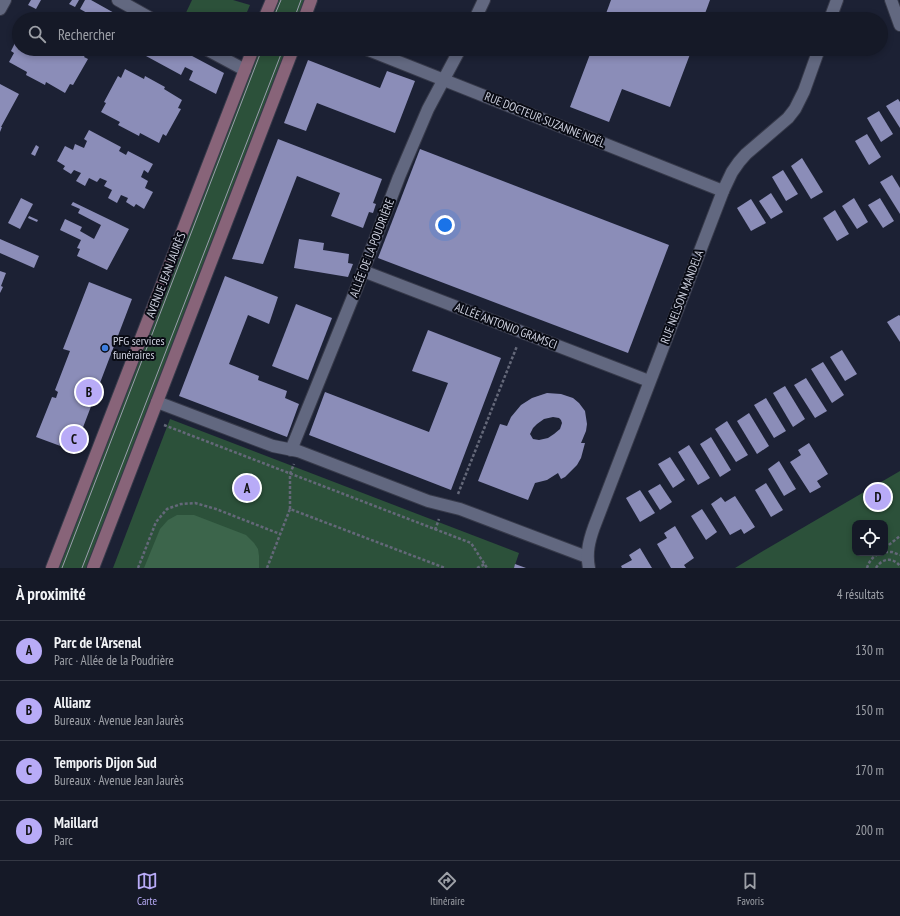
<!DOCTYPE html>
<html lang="fr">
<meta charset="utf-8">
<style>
body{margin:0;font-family:"PT Sans Narrow",sans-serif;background:#222633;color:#f1f3f6}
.controls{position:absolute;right:12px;bottom:12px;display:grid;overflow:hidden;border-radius:8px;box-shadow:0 2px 6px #0003}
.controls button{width:36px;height:36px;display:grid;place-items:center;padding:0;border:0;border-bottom:1px solid #343844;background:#151927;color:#f1f3f6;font:20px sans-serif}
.you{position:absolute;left:445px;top:225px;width:14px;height:14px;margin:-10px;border:3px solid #fff;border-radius:50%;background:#1a73e8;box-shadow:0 0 0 6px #1a73e833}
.badge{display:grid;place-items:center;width:26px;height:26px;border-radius:50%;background:#b8abf7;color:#111;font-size:13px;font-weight:700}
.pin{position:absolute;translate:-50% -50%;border:2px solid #fff;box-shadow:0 1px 4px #0006}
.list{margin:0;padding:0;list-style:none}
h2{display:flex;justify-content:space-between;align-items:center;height:52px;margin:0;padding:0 16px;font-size:17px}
h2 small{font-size:13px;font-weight:400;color:#9da0a7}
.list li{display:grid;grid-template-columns:26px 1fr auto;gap:12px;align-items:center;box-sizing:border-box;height:60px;padding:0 16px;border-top:1px solid #343844}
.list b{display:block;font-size:15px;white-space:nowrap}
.list p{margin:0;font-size:13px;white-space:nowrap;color:#9da0a7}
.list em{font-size:13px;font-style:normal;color:#9da0a7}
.icon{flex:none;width:22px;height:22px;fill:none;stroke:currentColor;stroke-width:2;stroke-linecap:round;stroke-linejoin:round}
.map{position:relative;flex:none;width:900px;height:568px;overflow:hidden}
.search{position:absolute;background:#151927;box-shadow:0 2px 6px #0003;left:12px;right:12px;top:12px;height:44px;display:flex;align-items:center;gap:10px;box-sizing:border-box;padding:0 14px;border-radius:22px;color:#9da0a7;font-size:15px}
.sheet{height:292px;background:#151927}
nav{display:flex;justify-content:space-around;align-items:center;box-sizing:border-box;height:56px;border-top:1px solid #343844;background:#151927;font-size:11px;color:#9da0a7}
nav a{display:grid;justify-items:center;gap:2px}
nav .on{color:#b8abf7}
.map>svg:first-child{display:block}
</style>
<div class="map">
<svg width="900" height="568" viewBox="0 0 900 568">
<rect width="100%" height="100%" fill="#1c2134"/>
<g fill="#2c513a" fill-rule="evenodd">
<path d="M192,0H233L250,5L244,19H183Z"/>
<path d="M277,0H305L298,19H269Z"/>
<path d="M258,49H286L86,568H58Z"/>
<path d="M170,419L519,553L514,568H113Z"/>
<path d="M900,471V568H735L763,551ZM855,523H885V553H855Z"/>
</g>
<path fill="#3c654b" d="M177,515H194L246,535L254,543L258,549L259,556V568H144L160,529L168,520Z"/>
<g fill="#8b8db8" fill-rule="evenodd">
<path d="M31,0H41L36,9L28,5Z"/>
<path d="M72,0H79L75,7L69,4Z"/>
<path d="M85,0H91L125,19H84L87,13L80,9Z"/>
<path d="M611,0H710L703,19H604Z"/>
<path d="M19,35V49H89L84,57L88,59L73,85L70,84L65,93L46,82L45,85L26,75L27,72L9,62L14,53L11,51Z"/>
<path d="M150,49H179L224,73L216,94L189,80L193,71L185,67L181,75L146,56Z"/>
<path d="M592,49H692L670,107L622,89L609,122L570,107Z"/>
<path d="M308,60L380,88L387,71L415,81L395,133L317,103L306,131L284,123Z"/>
<path d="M125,69L144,79L145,76L165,87L164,89L182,100L178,108L181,109L166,136L163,134L159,143L140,133L139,136L118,125L120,122L101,112L106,103L104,102L118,76L121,78Z"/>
<path d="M0,84L19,94L1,127H2L0,132Z"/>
<path d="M898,99L900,102V128L886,106Z"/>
<path d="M879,111L893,134L881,142L867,118Z"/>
<path d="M89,130L121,147L119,151L126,155L128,151L153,164L148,173L144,170L141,177L148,181L145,188L153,192L144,209L136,204L134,207L126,202L128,198L121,195L117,203L108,198L112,190L104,186L107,181L100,178L97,182L89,178L85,186L76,181L81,173L74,170L71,174L63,169L65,166L57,161L65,146L73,150L75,144L84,148L87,141L84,139Z"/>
<path d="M867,134L881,157L869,165L855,141Z"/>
<path d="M278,139L382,179L373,203L376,204L373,213L369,212L363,228L331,216L340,193L297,176L263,264L232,259Z"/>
<path d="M36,145L39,147L35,156L31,154Z"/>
<path d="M420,149L669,245L628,353L378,258Z"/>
<path d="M802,158L823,192L811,199L791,166Z"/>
<path d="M783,170L798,194L786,201L772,177Z"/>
<path d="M892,175L900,188V214L880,182Z"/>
<path d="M771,193L783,212L771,219L759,201Z"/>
<path d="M21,198L33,204L20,229L8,223Z"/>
<path d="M854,198L868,222L857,229L842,206Z"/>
<path d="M880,198L894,221L883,228L868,205Z"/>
<path d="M751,199L766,223L751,231L737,208Z"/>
<path d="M73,202L129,229L107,270L77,256L80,249L77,248L81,240L60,230L65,219L82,227L80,231L94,239L101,225L78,213L80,209L71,205Z"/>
<path d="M835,210L849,234L837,241L823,218Z"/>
<path d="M29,216L38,220L37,222L28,218Z"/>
<path d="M0,239L39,256L34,268L0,253Z"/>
<path d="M299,239L324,243L323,250L349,254L348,263L353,264L348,277L294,268Z"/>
<path d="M0,271L6,273L1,286L3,287L0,293Z"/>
<path d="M225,276L278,297L269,324L248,315L229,364L259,376L258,380L287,391L285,398L299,404L287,437L179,396Z"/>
<path d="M89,282L132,299L74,451L36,437L52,397L56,398L58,392L55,390L70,351L63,349Z"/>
<path d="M296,304L332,318L308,380L272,366Z"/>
<path d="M899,315L900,316V342L887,322Z"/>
<path d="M428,330L501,358L451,490L309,435L325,392L429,432L448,383L412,371Z"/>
<path d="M842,350L857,374L845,381L830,357Z"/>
<path d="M823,362L844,395L832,403L811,369Z"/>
<path d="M806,378L827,411L815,418L794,385Z"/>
<path d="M785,386L805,419L793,427L773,393Z"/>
<path d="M547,393L561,394L573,398L579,403L585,411L587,424L586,431L581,443H585L581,458L577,465L565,477L561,479L558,473L547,480L535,483L528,500L478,481L500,424L507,426L511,417L521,405L532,398ZM553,417L559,418L561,420L562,423L560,429L554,434L548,438L539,440L533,439L530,434L533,428L537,424L544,419Z"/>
<path d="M766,398L786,431L774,438L754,405Z"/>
<path d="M749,413L769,446L757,454L737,421Z"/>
<path d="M727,421L748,455L736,462L715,429Z"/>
<path d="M711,437L731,470L720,477L700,444Z"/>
<path d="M809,443L828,474L817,481L821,487L810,493L790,462L801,455L798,450Z"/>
<path d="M689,445L710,478L698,485L678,452Z"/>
<path d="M670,457L685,480L673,488L658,464Z"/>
<path d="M779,461L796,489L784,496L768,469Z"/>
<path d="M766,483L783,510L771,517L755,490Z"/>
<path d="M660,484L672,502L660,510L648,491Z"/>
<path d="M640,490L655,513L640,522L626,498Z"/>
<path d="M735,496L755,527L744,534L741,529L730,535L711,504L721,497L725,502Z"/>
<path d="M702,509L717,532L706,540L691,516Z"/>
<path d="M675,526L694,558L684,565L686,568H671L657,544L667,538L664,533Z"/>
<path d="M640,548L652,568H622L621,566L632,560L629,555Z"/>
<path d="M515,564L526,568H514Z"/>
</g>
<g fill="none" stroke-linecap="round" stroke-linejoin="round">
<defs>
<g id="minor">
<path d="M118,0L152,19"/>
<path d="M891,0L900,25"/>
<path d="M475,19L484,0"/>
<path d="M830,19L837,0"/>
<path d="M206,49L245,70"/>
<path d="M366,49L723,191"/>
<path d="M363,271L649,381"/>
<path d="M157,402L273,446L298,451L428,501L460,509L587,557"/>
<path d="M291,450L357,287L399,177L428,109L460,49"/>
<path d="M589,568C586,553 589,541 594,527L723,191L732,172L739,162L746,154L788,118L795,109L804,91L819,49"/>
</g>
<path id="tertiary" d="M0,9L5,0"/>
<g id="secondary">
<path d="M264,19L272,0"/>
<path d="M304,19L311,0"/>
<path d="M52,568L253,49"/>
<path d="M93,568L293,49"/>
</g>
</defs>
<use href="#minor" stroke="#373a4a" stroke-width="14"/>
<use href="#tertiary" stroke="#373a4a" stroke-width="14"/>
<use href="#secondary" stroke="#373a4a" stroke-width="14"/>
<g stroke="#646879" stroke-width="2.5" stroke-dasharray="3 2" stroke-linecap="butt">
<path d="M164,425L471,543L487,568"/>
<path d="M458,494L517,346"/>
<path d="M290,509V474L294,464"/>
<path d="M435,530L439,519"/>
<path d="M885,548L900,536"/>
<path d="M885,552H892L900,555"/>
<path d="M138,568L156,522L167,509L181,504L195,503L216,509L280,534"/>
<path d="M267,568L290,509L445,568"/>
<path d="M477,568L485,564"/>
<path d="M867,568C869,561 874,555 881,553"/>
<path d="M876,568C882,558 893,557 900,566"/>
</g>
<use href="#minor" stroke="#626880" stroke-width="12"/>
<use href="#tertiary" stroke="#626880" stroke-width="12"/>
<use href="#secondary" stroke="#886479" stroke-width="12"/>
<g stroke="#9a9dad" stroke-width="1">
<path d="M273,19L281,0"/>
<path d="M294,19L301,0"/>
<path d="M62,568L262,49"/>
<path d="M82,568L283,49"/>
</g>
</g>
<circle fill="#3f7fe0" stroke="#090b14" stroke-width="1.5" cx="105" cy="348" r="4"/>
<g text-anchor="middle" stroke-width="4" stroke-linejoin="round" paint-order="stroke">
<g font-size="12" fill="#cdd0de" stroke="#090b14">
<text transform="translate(545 120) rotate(22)" y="4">RUE DOCTEUR SUZANNE NOËL</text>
<text transform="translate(372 248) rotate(-69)" y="4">ALLÉE DE LA POUDRIÈRE</text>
<text transform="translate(166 275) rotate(-69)" y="4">AVENUE JEAN JAURÈS</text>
<text transform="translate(682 297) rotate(-69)" y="4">RUE NELSON MANDELA</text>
<text transform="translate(506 326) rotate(21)" y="4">ALLÉE ANTONIO GRAMSCI</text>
</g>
<g font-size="12" fill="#cdd0de" stroke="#090b14" text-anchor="start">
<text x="113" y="345">PFG services<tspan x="113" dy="14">funéraires</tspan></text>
</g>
</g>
</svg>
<div class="controls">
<button><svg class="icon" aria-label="locate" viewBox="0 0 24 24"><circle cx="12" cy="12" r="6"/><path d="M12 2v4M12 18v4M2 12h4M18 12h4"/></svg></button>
</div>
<div class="you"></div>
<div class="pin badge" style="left:247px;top:488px">A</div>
<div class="pin badge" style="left:89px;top:392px">B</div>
<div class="pin badge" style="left:74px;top:439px">C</div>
<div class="pin badge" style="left:878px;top:497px">D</div>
<div class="search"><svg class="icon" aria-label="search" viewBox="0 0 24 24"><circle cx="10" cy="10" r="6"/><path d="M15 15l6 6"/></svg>Rechercher</div>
</div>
<section class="sheet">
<h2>À proximité<small>4 résultats</small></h2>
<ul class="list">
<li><span class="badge">A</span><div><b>Parc de l'Arsenal</b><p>Parc · Allée de la Poudrière</p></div><em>130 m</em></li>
<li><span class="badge">B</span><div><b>Allianz</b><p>Bureaux · Avenue Jean Jaurès</p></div><em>150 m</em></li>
<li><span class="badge">C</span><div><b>Temporis Dijon Sud</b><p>Bureaux · Avenue Jean Jaurès</p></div><em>170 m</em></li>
<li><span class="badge">D</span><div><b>Maillard</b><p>Parc</p></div><em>200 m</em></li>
</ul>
</section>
<nav>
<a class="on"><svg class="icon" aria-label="map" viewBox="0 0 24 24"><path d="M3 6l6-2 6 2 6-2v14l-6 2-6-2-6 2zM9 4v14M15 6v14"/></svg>Carte</a>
<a><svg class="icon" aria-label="directions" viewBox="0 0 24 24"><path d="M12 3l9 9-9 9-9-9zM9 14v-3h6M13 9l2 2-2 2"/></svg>Itinéraire</a>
<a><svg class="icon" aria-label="saved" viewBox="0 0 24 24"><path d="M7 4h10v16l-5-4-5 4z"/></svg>Favoris</a>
</nav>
